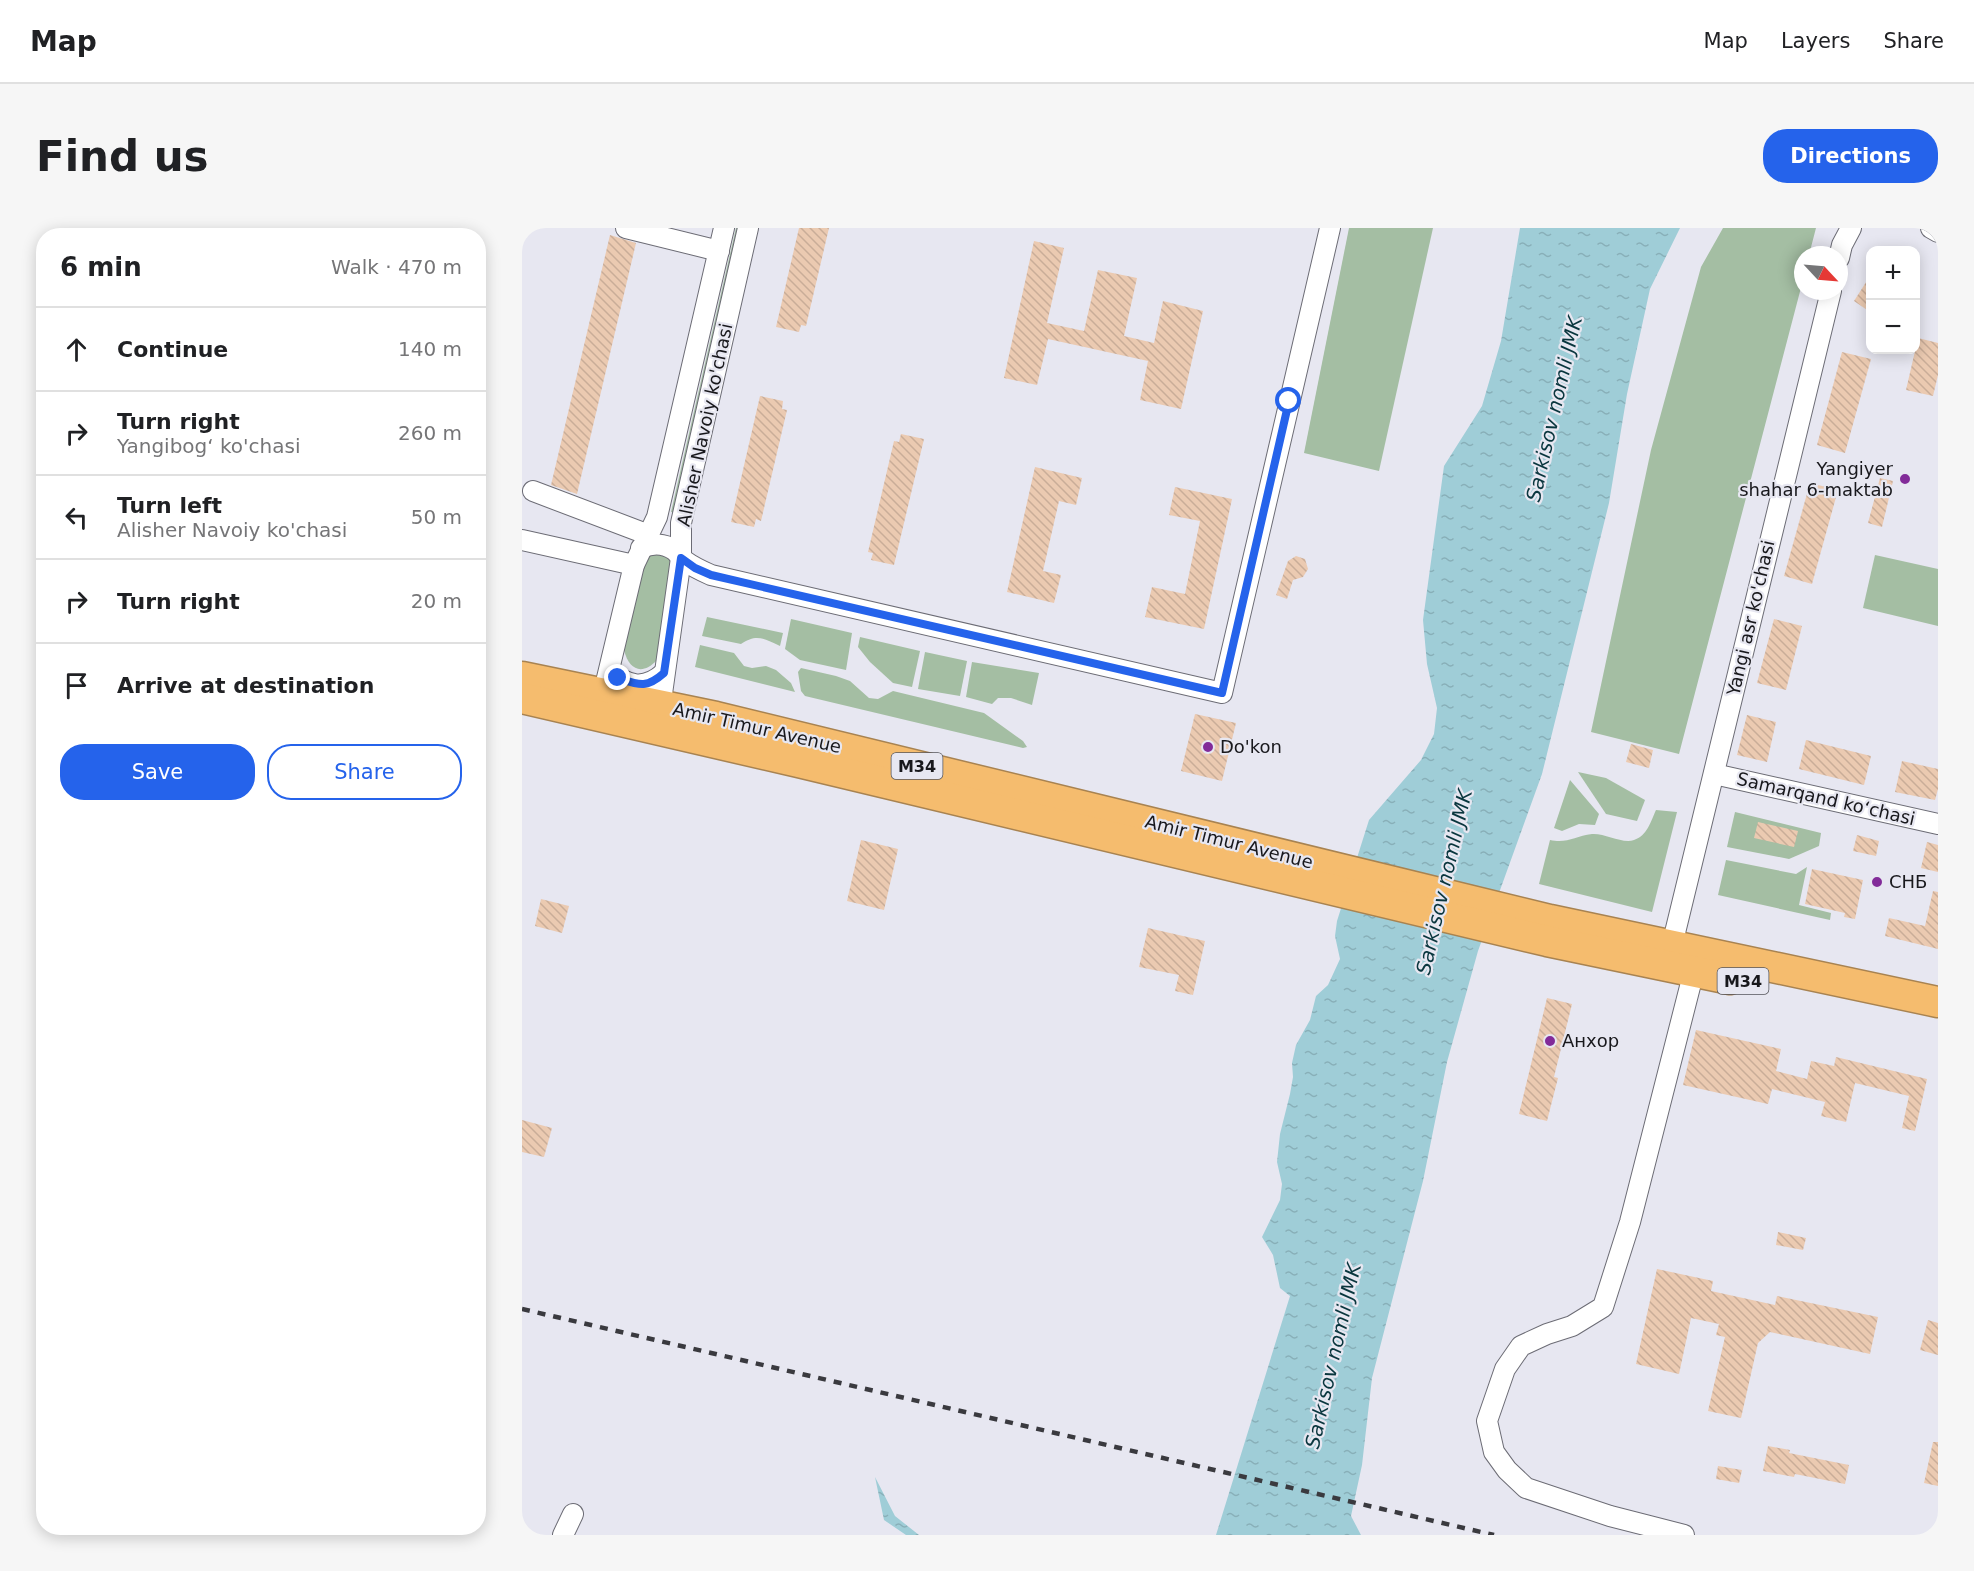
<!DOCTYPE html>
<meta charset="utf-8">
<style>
body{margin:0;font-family:"DejaVu Sans",sans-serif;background:#f6f6f6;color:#202124}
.controls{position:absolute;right:18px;top:18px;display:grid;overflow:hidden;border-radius:12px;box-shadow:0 3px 15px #0003}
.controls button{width:54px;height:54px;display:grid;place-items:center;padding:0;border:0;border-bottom:2px solid #e0e0e0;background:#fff;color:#202124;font:30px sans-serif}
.compass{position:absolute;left:1272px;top:18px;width:54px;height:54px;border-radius:50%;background:#fff;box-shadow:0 3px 15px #0003;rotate:116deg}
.stop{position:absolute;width:18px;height:18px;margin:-14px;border:4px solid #2563eb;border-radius:50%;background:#fff}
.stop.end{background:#2563eb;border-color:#fff;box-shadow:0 2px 6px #0008}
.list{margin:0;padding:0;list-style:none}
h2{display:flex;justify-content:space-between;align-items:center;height:78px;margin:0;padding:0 24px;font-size:26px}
h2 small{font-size:20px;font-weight:400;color:#757577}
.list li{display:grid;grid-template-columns:39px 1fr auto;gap:18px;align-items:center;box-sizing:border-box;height:84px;padding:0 24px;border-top:2px solid #e0e0e0}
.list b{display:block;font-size:22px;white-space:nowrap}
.list p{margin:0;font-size:20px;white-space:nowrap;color:#757577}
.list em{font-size:20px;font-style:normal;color:#757577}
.actions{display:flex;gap:12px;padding:18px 24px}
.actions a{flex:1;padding:14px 0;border:2px solid #2563eb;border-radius:24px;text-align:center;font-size:21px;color:#2563eb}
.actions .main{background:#2563eb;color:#fff}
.icon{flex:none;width:33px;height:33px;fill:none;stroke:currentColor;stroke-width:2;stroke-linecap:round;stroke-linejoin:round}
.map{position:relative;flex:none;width:1416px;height:1307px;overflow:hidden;border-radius:24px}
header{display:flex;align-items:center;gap:36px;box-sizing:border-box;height:84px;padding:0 30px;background:#fff;border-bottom:2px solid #e0e0e0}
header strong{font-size:28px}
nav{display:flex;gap:33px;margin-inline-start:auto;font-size:21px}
.intro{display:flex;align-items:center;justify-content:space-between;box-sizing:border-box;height:144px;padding:0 36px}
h1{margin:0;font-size:42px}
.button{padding:15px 27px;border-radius:24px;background:#2563eb;color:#fff;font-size:21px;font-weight:700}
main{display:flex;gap:36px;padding:0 36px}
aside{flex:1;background:#fff;border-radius:24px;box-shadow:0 3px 15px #0003}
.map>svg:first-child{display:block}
</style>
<header>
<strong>Map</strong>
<nav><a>Map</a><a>Layers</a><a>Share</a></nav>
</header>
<div class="intro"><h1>Find us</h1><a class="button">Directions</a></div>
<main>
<aside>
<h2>6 min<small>Walk · 470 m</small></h2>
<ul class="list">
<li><svg class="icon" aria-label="ahead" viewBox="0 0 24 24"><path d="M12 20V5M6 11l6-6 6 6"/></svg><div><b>Continue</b></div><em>140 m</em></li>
<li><svg class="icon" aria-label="right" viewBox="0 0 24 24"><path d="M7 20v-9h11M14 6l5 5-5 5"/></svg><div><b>Turn right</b><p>Yangibog‘ ko'chasi</p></div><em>260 m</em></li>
<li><svg class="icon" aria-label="left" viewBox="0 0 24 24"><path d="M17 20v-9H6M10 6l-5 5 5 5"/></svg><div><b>Turn left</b><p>Alisher Navoiy ko'chasi</p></div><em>50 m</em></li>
<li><svg class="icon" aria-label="right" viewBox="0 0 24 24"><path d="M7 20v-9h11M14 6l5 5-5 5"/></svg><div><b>Turn right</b></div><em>20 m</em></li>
<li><svg class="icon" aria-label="arrive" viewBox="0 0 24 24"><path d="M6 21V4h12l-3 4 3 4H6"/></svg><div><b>Arrive at destination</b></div></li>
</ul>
<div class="actions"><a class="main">Save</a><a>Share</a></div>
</aside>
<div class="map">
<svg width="1416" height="1307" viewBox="0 0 1416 1307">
<defs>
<pattern id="water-ripples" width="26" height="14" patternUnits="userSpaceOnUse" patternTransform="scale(1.5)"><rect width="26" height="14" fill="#9fcdd7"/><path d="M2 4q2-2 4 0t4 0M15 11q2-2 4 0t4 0" fill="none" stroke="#88afb8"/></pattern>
<pattern id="building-back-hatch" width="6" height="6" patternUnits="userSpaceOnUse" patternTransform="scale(1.5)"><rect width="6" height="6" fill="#ebcab1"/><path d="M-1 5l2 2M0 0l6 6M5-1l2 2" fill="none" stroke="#c9ad98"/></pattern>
</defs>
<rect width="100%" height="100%" fill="#e7e7f1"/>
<g fill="#a4bea3">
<path d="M214,0H220L155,285L149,284Z"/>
<path d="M827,0H911L857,243L782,225Z"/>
<path d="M1201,0H1294L1287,27H1281V52L1157,526L1069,504L1129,222L1179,39Z"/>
<path d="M136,315L158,332L135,432C120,448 107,442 102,422L125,325Z"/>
<path d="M1353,327L1416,341V398L1341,380Z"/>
<path d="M185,389L261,405L258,418C242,411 235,405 219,416L180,408Z"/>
<path d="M269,391L330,405L324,442L278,432L263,421Z"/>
<path d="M338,409L398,423L390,459L371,455L348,434L336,419Z"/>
<path d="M178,417L212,425L222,438L230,440L244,438L254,442L269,455L273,464L173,439Z"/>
<path d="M403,424L445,433L438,468L396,461Z"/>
<path d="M450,434L517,445L510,477L489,470H476L470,476L444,469Z"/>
<path d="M279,440L314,448L328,453L347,470L356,471L371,463L462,485L501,513L505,519L501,520L283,468L279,463L276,444Z"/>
<path d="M1056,544L1084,550L1123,572L1115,593L1084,586Z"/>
<path d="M1048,552L1077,586L1073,597L1057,596L1040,603L1032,600Z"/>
<path d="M1134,582L1155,584L1130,684L1017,656L1028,612C1045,616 1053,608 1070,606C1083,605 1100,616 1112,612C1125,608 1129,593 1134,582Z"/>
<path d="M1213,584L1299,605L1297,618L1267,631L1205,619Z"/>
<path d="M1204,632L1274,646L1285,639L1277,677L1309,685L1308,692L1196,667Z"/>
</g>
<g fill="url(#water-ripples)">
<path d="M998,0H1158L1128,61L1105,166L1087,275L1020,546L956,723L925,834L901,953L850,1150L840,1237L829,1288L839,1307H694L768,1068L758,1060L751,1027L740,1009L758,972L760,956L755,934L758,906L768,866L771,849L770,835L774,817L788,792L794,768L806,757L818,731L813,708L815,693L847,592L899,532L912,506L915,480L905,436L901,392L922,238L960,178L979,113Z"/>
<path d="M353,1249L373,1288L397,1307H384L362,1292Z"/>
</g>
<g fill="url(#building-back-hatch)">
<path d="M277,0H307L284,98L279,97L277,104L254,99Z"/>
<path d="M88,7L114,15L55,266L29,257Z"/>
<path d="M512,13L542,20L525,95L562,103L576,42L615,50L602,108L632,115L641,73L681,83L659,181L618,172L626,133L526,111L515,157L482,150Z"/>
<path d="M1348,48V84L1332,73Z"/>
<path d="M1396,110L1416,115V147L1411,168L1384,162Z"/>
<path d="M1320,124L1349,131L1323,225L1295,217Z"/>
<path d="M238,168L261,173L260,181L265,182L239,293L234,291L232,299L209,294Z"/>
<path d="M379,206L402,211L372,337L349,332L351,325L346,324L372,213L377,214Z"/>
<path d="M513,239L560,250L554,277L537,273L521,343L539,347L532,375L485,364Z"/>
<path d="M1358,250L1371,253L1360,299L1346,295Z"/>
<path d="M1288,255L1316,262L1290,356L1262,348Z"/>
<path d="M653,259L710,271L682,401L623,389L630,359L663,366L678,293L647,287Z"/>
<path d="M774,328L783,331L786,341L781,349L771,352L765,371L754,367L766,333Z"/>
<path d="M1252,391L1280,398L1264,462L1235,455Z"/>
<path d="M673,486L714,495L700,553L659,543Z"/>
<path d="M1225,487L1254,494L1245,534L1215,527Z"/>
<path d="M1284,512L1349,528L1342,557L1277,541Z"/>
<path d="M1109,516L1131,522L1127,540L1104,534Z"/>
<path d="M1380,533L1416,541V561L1413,572L1373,564Z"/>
<path d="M1236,594L1276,603L1272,619L1232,610Z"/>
<path d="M1335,607L1357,613L1354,628L1331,623Z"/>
<path d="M339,612L376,621L362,682L325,673Z"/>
<path d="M1405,614L1416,617V644L1399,640Z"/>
<path d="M1290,641L1341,652L1333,691L1322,689L1323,685L1283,676Z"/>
<path d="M1411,663L1416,664V721L1363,708L1367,690L1403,698Z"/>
<path d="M19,671L47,678L40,705L13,698Z"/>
<path d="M626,700L683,713L671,767L653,763L657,747L617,739Z"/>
<path d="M1025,770L1050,776L1032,849L1036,850L1025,893L997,886Z"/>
<path d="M1174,802L1259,821L1254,843L1285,851L1289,833L1312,838L1314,829L1405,851L1393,903L1380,900L1387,868L1333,855L1324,894L1299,888L1303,874L1250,861L1246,876L1161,857Z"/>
<path d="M0,892L30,900L22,929L0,924Z"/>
<path d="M1256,1004L1284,1010L1281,1022L1254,1017Z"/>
<path d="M1135,1041L1191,1053L1189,1063L1253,1077L1255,1068L1356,1089L1348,1126L1248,1104L1236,1115L1219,1190L1186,1183L1203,1109L1194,1107L1197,1096L1169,1090L1157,1146L1114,1136Z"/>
<path d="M1406,1092L1416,1095V1127L1398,1122Z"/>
<path d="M1411,1214H1416V1258L1402,1255Z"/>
<path d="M1246,1218L1268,1222L1267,1225L1327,1237L1323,1256L1273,1246L1272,1249L1241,1243Z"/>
<path d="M1196,1238L1220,1242L1217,1255L1194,1251Z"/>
</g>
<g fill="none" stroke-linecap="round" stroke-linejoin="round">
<defs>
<g id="minor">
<path d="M104,0L197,23"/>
<path d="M1409,0L1416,4"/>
<path d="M1317,30L1320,17L1329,0"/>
<path d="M11,263L127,307"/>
<path d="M0,312L112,337"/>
<path d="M119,320C130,315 142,315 152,322C156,325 159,330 163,333C171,339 180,343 189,347L700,465L808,0"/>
<path d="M88,443C106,459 123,462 142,445"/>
<path d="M79,475L112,337L135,289L202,0"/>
<path d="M137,487L159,330V295L226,0"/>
<path d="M1192,546L1416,596"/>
<path d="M1150,717L1309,63"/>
<path d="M41,1307L51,1286"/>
<path d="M1162,1307L1088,1288L1004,1260L985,1242L972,1224L965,1193L983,1141L999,1118L1025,1106L1050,1098L1081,1079L1108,994L1172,743"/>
</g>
<g id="highway">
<path d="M0,449L194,489L1028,692L1416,774"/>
<path d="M0,470L276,534L1025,713L1208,751"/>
</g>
</defs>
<use href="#minor" stroke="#6c6c75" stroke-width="22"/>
<use href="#highway" stroke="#a88351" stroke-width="33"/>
<use href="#minor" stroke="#fff" stroke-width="20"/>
<use href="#highway" stroke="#f5bc6e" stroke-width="30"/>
<path stroke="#3a3a3f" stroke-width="4.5" stroke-dasharray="8 8" stroke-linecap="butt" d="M0,1081L972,1307"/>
</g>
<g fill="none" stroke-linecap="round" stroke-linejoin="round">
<path stroke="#2563eb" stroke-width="8" d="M96,450C117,457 124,461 142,445L159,330L173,340L189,347L700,465L767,173"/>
</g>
<g fill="#822b99" stroke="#e7e7f1" stroke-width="2">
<circle cx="1383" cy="251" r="6"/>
<circle cx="686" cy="519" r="6"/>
<circle cx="1355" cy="654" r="6"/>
<circle cx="1028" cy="813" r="6"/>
</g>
<g text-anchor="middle" stroke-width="4.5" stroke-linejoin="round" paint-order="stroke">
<g fill="#e7e7f1" stroke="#56565c" stroke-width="1.5">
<rect x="369.5" y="525" width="51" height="26" rx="4.5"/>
<rect x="1195.5" y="740" width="51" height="26" rx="4.5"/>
</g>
<g font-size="16" font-weight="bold" fill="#18181c">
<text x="395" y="544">M34</text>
<text x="1221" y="759">M34</text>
</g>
<g font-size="18" fill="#18181c" stroke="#e7e7f1">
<text transform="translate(183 197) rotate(-78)" y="6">Alisher Navoiy ko'chasi</text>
<text transform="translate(1229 390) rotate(-77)" y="6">Yangi asr ko'chasi</text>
<text transform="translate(235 500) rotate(13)" y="6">Amir Timur Avenue</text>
<text transform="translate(1304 571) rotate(13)" y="6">Samarqand ko‘chasi</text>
<text transform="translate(707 614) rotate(14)" y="6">Amir Timur Avenue</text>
</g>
<g font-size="18" fill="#18181c" stroke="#e7e7f1" text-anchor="start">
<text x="1371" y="247" text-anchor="end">Yangiyer<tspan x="1371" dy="21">shahar 6-maktab</tspan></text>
<text x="698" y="525">Do'kon</text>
<text x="1367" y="660">СНБ</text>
<text x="1040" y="819">Анхор</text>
</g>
<g font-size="20" font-style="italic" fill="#09363e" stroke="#e7e7f1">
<text transform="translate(1032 181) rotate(-77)" y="7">Sarkisov nomli JMK</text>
<text transform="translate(922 654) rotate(-77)" y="7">Sarkisov nomli JMK</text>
<text transform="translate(811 1128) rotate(-77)" y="7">Sarkisov nomli JMK</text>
</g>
</g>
</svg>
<div class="controls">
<button>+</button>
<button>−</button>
</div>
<svg class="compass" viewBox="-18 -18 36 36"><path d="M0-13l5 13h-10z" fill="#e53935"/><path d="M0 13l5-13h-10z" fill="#757577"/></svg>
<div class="stop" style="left:767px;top:173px"></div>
<div class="stop end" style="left:96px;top:450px"></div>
</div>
</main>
